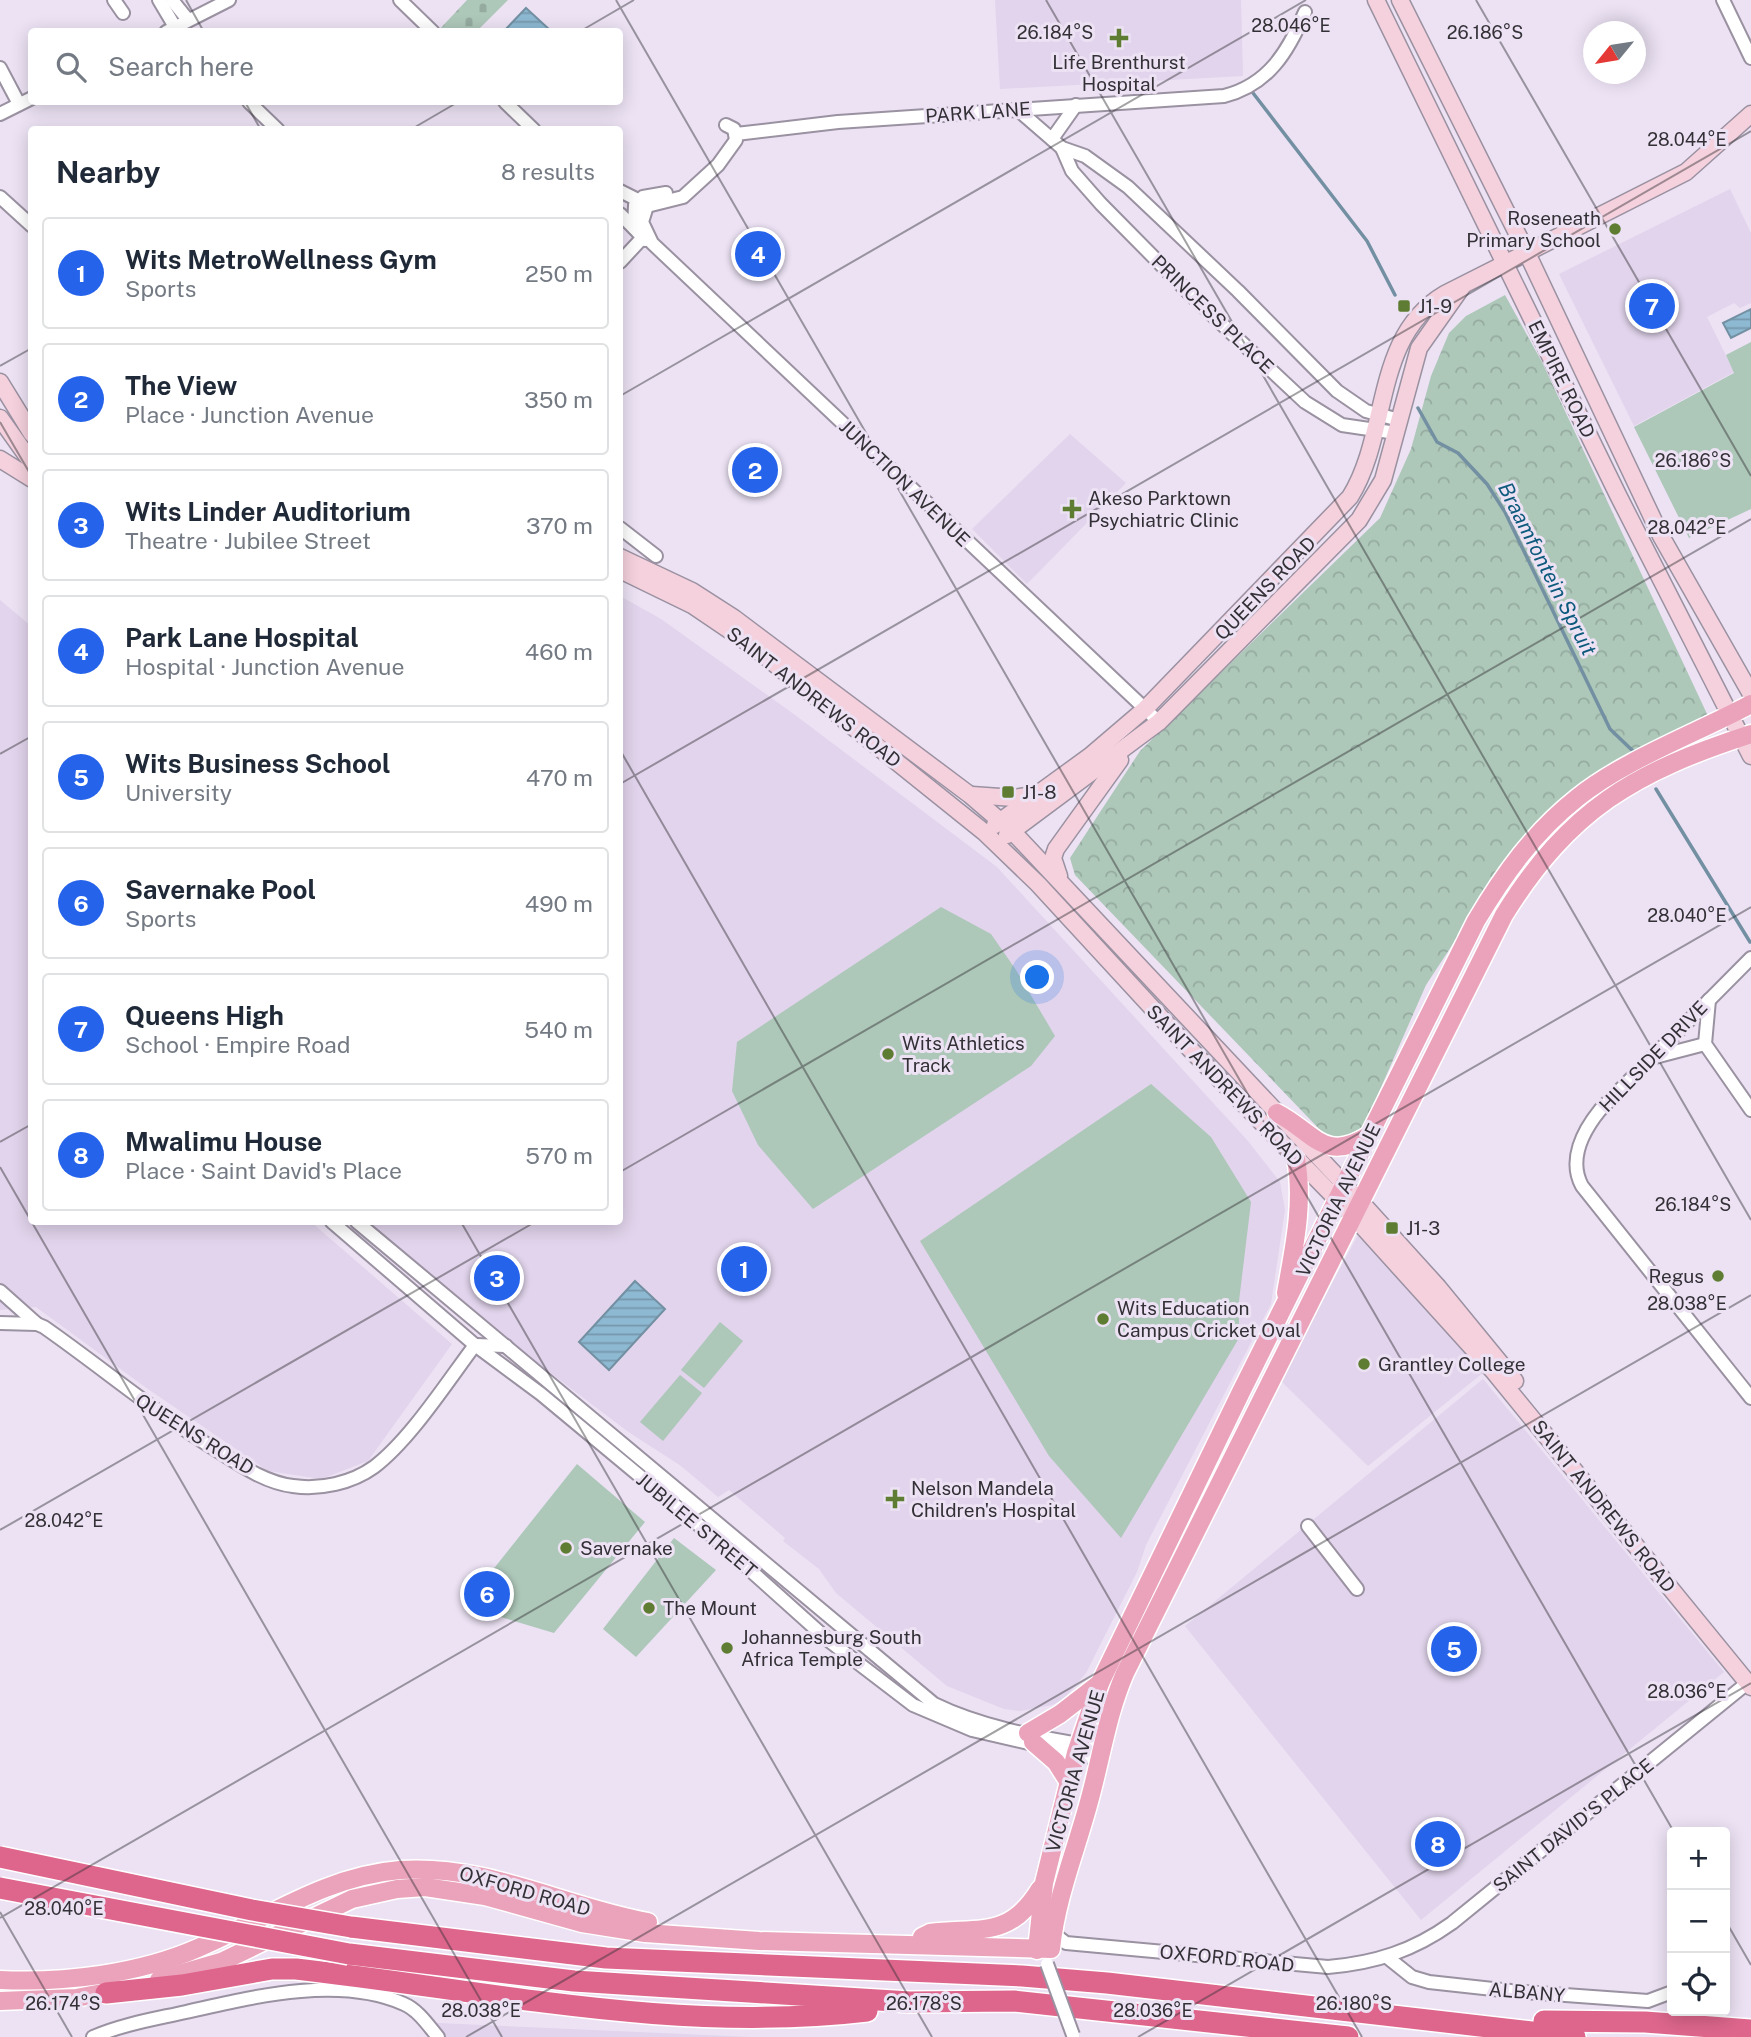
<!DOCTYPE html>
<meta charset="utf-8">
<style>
body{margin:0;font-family:"Public Sans",sans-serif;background:#f6f6f7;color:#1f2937}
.controls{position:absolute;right:21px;bottom:21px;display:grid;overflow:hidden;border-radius:7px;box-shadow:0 4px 18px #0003}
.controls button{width:63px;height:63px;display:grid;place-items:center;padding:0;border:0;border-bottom:2px solid #e0e1e3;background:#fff;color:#1f2937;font:35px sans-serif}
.compass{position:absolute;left:1583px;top:21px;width:63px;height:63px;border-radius:50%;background:#fff;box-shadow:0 4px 18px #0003;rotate:240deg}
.you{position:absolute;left:1038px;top:978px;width:24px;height:24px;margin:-18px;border:5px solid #fff;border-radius:50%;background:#1a73e8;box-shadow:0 0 0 10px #1a73e833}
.badge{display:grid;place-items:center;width:46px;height:46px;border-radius:50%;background:#2563eb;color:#fff;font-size:23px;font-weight:700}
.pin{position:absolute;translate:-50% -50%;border:4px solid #fff;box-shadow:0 2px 7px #0006}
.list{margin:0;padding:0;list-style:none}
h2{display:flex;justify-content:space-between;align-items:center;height:91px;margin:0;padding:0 28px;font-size:30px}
h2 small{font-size:23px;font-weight:400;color:#747a83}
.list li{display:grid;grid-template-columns:46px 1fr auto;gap:21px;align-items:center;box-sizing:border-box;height:112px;margin:0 14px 14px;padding:0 14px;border:2px solid #e0e1e3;border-radius:7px}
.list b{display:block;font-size:26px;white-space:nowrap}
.list p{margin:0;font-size:23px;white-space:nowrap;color:#747a83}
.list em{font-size:23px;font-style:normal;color:#747a83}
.icon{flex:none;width:38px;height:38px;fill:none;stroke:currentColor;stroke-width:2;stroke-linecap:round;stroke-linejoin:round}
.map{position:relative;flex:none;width:1751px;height:2037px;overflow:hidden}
.search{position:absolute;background:#fff;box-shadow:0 4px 18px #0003;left:28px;top:28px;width:595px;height:77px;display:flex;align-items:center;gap:18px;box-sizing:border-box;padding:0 24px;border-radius:7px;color:#747a83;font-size:26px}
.panel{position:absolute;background:#fff;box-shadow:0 4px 18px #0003;left:28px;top:126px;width:595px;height:1099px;border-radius:7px}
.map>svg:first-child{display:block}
</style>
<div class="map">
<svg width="1751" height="2037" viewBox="0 0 1751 2037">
<defs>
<pattern id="cemetery-stones" width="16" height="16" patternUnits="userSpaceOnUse" patternTransform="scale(1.75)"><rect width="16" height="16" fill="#adc7b9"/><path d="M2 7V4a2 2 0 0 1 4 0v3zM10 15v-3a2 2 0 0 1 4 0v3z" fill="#95aba0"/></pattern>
<pattern id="park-crowns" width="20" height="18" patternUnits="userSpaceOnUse" patternTransform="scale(1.75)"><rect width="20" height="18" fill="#adc7b9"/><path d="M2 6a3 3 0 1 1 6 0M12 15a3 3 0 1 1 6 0" fill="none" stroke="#95aba0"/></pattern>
<pattern id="water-rules" width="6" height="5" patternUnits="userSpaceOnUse" patternTransform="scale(1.75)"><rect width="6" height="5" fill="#8eb9d2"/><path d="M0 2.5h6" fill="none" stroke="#7597ab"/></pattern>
</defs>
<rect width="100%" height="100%" fill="#ece2f4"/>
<g fill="#e1d4ec">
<path d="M995,0H1241L1243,76L1000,89Z"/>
<path d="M1730,189L1751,233V303L1740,308L1734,303L1707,317L1734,372L1634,426L1559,274Z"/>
<path d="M1070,434L1126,483L1027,584L972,529Z"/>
<path d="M620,596L661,619L795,715L997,867L1248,1141L1280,1182L1285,1210L1271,1304L1146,1545L1137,1572L1086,1673L1063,1700L1052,1705L1020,1711L1004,1709L947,1686L836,1593L819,1569L783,1541L785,1538L729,1490L718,1497L681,1466L627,1431L462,1306L363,1222H620Z"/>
<path d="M0,600L31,626L32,1222H311L452,1344L368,1461L321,1479L268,1471L145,1387L36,1307L0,1310Z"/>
<path d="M1358,1235L1484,1372L1368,1466L1280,1380Z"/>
<path d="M1483,1379L1724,1672L1421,1920L1185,1626Z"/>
<path d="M416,2022L750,2037H430Z"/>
</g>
<g fill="#adc7b9">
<path d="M1751,342V509L1689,538L1634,427L1734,373L1726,355Z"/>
<path d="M941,907L991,934L1016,970L1055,1036L1031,1066L813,1209L758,1145L732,1091L737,1042Z"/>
<path d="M1151,1084L1211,1137L1251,1202L1239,1301V1338L1121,1538L1049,1456L920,1241Z"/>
<path d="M720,1322L743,1341L704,1388L681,1370Z"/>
<path d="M680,1375L702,1393L663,1441L640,1422Z"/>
<path d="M577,1464L645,1522L554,1633L464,1606Z"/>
<path d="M674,1538L716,1570L636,1657L603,1629Z"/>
</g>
<path fill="url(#cemetery-stones)" d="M467,0H508L477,31L437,32Z"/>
<path fill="url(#park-crowns)" d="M1505,295L1542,362L1708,716L1585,780L1506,863L1426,985L1364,1126L1345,1137L1326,1136L1075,875L1070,858L1140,751L1380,518L1411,449L1431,376L1449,333L1466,316Z"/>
<g fill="url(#water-rules)" stroke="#7390a3" stroke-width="2">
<path d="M526,8L551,31H504Z"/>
<path d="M1751,309V328L1731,338L1723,323Z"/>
<path d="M635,1281L665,1309L609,1370L579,1342Z"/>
<path d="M486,1582L496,1588L499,1601L487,1604L478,1600L476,1589Z"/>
</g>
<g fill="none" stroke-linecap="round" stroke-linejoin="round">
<g stroke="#7390a3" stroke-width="3.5">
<path d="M1253,93L1367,241L1395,295"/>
<path d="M1418,408L1437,442L1458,453L1487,484L1505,512L1610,729L1635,753"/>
<path d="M1656,789L1750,942"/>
</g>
<defs>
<g id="street">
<path d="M114,0L123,13"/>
<path d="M159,0L178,32"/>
<path d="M172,0L188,20"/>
<path d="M400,0L433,32"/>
<path d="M1723,0L1751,58"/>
<path d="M166,32L229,0"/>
<path d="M0,68L19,104"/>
<path d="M249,102L278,130"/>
<path d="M505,102L534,130"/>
<path d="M1017,109L1062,148L1085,156L1128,187L1238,291L1337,391L1366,411L1399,420"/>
<path d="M0,114L32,98"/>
<path d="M726,125L734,129L736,140L718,165L683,197L647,206L642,222L652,243L1159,722"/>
<path d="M736,134L838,122L1224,96C1268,85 1288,52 1305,12"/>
<path d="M1052,139L1076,105"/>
<path d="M1062,148L1072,171L1101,204L1192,296L1305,402L1342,425L1396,433"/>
<path d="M620,191L644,203"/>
<path d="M0,197L32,226"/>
<path d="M620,214L634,228"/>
<path d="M645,240L634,228L635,205L643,197L666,193"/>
<path d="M620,262L646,234"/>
<path d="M620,528L656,556"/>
<path d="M1751,958L1600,1110C1583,1131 1568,1160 1582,1186L1751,1398"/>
<path d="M1709,1000L1705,1044L1751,1110"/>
<path d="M1655,1057L1705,1044"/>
<path d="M332,1222L475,1345L541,1394L712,1536L828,1640L913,1705L972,1730L1098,1759"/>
<path d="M357,1222L934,1704C985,1729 1045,1738 1101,1748"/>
<path d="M0,1291L37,1324"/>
<path d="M0,1323L37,1324L44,1327C104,1369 158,1415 221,1453C243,1467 267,1483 293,1486C320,1490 352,1483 374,1467C410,1440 447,1382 475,1345L506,1346"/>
<path d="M1308,1526L1357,1589"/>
<path d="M1052,1938L1058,1937L1066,1943L1328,1967C1375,1963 1413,1951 1452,1923L1751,1680"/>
<path d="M1387,1957L1412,1977L1429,1982L1511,1991L1648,2001L1672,1992"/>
<path d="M93,2037C123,2024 155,2019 186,2012C252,1997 339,1975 404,2004C418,2010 428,2025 438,2037"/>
</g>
<g id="secondary">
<path d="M1376,0L1619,497L1751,756"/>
<path d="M1400,0L1527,253L1661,536L1751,694"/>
<path d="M0,382L32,434"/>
<path d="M0,418L32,463"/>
<path d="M0,459L32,479"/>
<path d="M620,557L692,591L734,618L970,795L1013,832L1360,1201L1438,1287L1515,1381"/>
<path d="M620,570L692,605L751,645L984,832L1038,884L1190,1049L1353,1216L1494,1372L1751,1687"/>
<path d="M972,795L1014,798L1033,795"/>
<path d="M995,825L1090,756L1145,709L1350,497C1390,433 1373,336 1445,294L1686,172L1751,114"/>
<path d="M1007,835L1159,722L1359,520L1383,480L1419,348L1462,287"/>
<path d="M1059,876L1053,858L1056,849L1120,760"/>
</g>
<g id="primary">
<path d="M1277,1113C1315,1133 1324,1163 1368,1136"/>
<path d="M1286,1293C1294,1248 1304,1204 1296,1159"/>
<path d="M1028,1733L1060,1714L1100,1683"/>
<path d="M1033,1742L1056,1762L1070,1784"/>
<path d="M922,1937L930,1933C979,1927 1010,1939 1040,1889"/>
<path d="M1037,1950L1044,1883L1076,1753L1100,1683L1241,1392L1476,921C1504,874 1534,832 1577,798C1624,760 1697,733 1751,704"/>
<path d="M0,1980C64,1983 139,1974 198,1948C266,1919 325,1876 400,1870C488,1864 564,1907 648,1922"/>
<path d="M159,1980L221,1962L352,1899L397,1889L425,1887L485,1896L582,1923L645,1933L759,1941L1051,1949C1056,1897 1077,1848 1090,1798C1102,1754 1107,1715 1125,1673L1504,915C1570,809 1634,772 1751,734"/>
<path d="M0,2001L76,1998L118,1990"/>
</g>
<g id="highway">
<path d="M351,1927L606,1958L1022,1976L1107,1983L1575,2037"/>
<path d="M349,1954L574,1981L910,2002L1014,2001L1348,2037"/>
<path d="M106,1993L182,1985L272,1969H296C485,1990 675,2034 867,2011"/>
<path d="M1544,2021L1645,2022L1751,2030"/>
</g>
</defs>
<use href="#street" stroke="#9a91a1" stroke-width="16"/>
<use href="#secondary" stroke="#9a91a1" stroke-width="19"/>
<use href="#primary" stroke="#fff" stroke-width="21"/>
<use href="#highway" stroke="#fff" stroke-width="24"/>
<use href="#street" stroke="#fff" stroke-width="12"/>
<use href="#secondary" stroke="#f5d1dd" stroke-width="16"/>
<use href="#primary" stroke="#eba3bb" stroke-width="18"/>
<use href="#highway" stroke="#de668d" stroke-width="21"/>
<defs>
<path id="street-bridge" d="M1047,1964L1073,2035"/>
<g id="highway-bridge">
<path d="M0,1857L252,1910L351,1927"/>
<path d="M0,1888L349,1954"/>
</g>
</defs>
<use href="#street-bridge" stroke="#9a91a1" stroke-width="16" stroke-linecap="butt"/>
<use href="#highway-bridge" stroke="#fff" stroke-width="24" stroke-linecap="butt"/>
<use href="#street-bridge" stroke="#fff" stroke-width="12"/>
<use href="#highway-bridge" stroke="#de668d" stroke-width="21"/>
</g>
<path fill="none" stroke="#333036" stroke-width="2" stroke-opacity="0.45" d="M186,0L204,32M616,0L1674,1832M1046,0L1751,1220M1476,0L1751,476M579,32L634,0M245,102L261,130M410,130L458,102M0,366L32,348M620,396L1306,0M0,422L32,477M620,750L1362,2037M0,754L32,736M620,784L1751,131M0,1142L32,1124M0,1167L502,2037M620,1172L1751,519M461,1222L932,2037M0,1530L535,1222M0,1912L72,2037M0,1918L1751,907M1725,1920L1751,1965M466,2037L1751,1295M1138,2037L1751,1683"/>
<g fill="#5f7d32" stroke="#ece2f4" stroke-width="2.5">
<path d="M1115.5 27.5h7v7h7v7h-7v7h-7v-7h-7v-7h7z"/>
<circle cx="1615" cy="229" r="7"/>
<rect x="1397" y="299" width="14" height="14" rx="3.5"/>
<path d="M1068.5 498.5h7v7h7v7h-7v7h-7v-7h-7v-7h7z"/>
<rect x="1001" y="785" width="14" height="14" rx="3.5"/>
<circle cx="888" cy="1054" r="7"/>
<rect x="1385" y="1221" width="14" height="14" rx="3.5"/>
<circle cx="1718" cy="1276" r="7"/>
<circle cx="1103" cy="1319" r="7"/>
<circle cx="1364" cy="1364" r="7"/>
<path d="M891.5 1488.5h7v7h7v7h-7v7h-7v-7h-7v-7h7z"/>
<circle cx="566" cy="1548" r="7"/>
<circle cx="649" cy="1608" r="7"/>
<circle cx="727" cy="1648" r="7"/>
</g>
<g text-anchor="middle" stroke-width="6" stroke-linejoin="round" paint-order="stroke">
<g font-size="19" fill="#333036" stroke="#ece2f4" text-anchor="start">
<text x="1119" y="69" text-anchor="middle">Life Brenthurst<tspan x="1119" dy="22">Hospital</tspan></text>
<text x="1601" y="225" text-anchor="end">Roseneath<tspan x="1601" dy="22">Primary School</tspan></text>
<text x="1418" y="313">J1-9</text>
<text x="1088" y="505">Akeso Parktown<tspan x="1088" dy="22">Psychiatric Clinic</tspan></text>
<text x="1022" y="799">J1-8</text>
<text x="902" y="1050">Wits Athletics<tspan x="902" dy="22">Track</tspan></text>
<text x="1406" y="1235">J1-3</text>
<text x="1704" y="1283" text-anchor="end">Regus</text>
<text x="1117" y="1315">Wits Education<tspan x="1117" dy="22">Campus Cricket Oval</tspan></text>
<text x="1378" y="1371">Grantley College</text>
<text x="911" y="1495">Nelson Mandela<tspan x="911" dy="22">Children's Hospital</tspan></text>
<text x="580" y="1555">Savernake</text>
<text x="663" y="1615">The Mount</text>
<text x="741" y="1644">Johannesburg South<tspan x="741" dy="22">Africa Temple</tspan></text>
</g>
<g font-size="19" fill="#333036" stroke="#ece2f4">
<text transform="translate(978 112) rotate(-4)" y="7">PARK LANE</text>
<text transform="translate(1213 314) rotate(44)" y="7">PRINCESS PLACE</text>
<text transform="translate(1562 379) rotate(64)" y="7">EMPIRE ROAD</text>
<text transform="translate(905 483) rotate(44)" y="7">JUNCTION AVENUE</text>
<text transform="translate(1265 588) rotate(-46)" y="7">QUEENS ROAD</text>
<text transform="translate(814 697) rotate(38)" y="7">SAINT ANDREWS ROAD</text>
<text transform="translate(1653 1056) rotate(-46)" y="7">HILLSIDE DRIVE</text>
<text transform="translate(1225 1085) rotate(46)" y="7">SAINT ANDREWS ROAD</text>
<text transform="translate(1338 1200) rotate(-64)" y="7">VICTORIA AVENUE</text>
<text transform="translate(195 1434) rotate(32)" y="7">QUEENS ROAD</text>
<text transform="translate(1604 1506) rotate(51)" y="7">SAINT ANDREWS ROAD</text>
<text transform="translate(697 1525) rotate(40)" y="7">JUBILEE STREET</text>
<text transform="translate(1075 1771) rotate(-74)" y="7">VICTORIA AVENUE</text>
<text transform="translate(1573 1825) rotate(-39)" y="7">SAINT DAVID'S PLACE</text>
<text transform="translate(525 1891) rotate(16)" y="7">OXFORD ROAD</text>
<text transform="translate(1227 1958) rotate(6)" y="7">OXFORD ROAD</text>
<text transform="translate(1527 1992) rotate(5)" y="7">ALBANY</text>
</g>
<g font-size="21" font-style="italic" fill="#0e5a7c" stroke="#ece2f4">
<text transform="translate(1547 569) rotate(63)" y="7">Braamfontein Spruit</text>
</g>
</g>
<g font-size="18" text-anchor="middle" fill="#333036" stroke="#ece2f4" stroke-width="6" stroke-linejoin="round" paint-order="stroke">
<text x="1291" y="32">28.046°E</text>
<text x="1055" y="39">26.184°S</text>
<text x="1485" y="39">26.186°S</text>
<text x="1687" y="146">28.044°E</text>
<text x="1693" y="467">26.186°S</text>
<text x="1687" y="534">28.042°E</text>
<text x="1687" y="922">28.040°E</text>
<text x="1693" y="1211">26.184°S</text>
<text x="1687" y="1310">28.038°E</text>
<text x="64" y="1527">28.042°E</text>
<text x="1687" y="1698">28.036°E</text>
<text x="64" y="1915">28.040°E</text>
<text x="63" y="2010">26.174°S</text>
<text x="924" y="2010">26.178°S</text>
<text x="1354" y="2010">26.180°S</text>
<text x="481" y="2017">28.038°E</text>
<text x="1153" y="2017">28.036°E</text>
</g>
</svg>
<div class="controls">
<button>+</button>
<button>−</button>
<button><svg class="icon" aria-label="locate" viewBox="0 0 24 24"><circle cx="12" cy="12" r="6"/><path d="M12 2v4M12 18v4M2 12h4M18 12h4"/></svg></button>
</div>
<svg class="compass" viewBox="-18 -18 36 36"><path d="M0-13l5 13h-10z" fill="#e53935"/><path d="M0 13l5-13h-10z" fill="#747a83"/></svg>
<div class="you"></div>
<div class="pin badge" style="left:744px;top:1269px">1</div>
<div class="pin badge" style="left:755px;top:470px">2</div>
<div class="pin badge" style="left:497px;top:1278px">3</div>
<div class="pin badge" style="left:758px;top:254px">4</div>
<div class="pin badge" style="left:1454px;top:1649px">5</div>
<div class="pin badge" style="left:487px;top:1594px">6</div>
<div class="pin badge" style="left:1652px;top:306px">7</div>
<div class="pin badge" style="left:1438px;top:1844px">8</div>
<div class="search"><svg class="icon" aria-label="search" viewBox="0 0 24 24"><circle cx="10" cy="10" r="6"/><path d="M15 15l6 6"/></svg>Search here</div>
<section class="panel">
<h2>Nearby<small>8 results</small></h2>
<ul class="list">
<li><span class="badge">1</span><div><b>Wits MetroWellness Gym</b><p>Sports</p></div><em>250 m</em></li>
<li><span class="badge">2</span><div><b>The View</b><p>Place · Junction Avenue</p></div><em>350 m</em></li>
<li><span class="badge">3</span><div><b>Wits Linder Auditorium</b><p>Theatre · Jubilee Street</p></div><em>370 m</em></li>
<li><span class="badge">4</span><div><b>Park Lane Hospital</b><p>Hospital · Junction Avenue</p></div><em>460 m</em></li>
<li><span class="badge">5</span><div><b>Wits Business School</b><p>University</p></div><em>470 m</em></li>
<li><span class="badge">6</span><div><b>Savernake Pool</b><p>Sports</p></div><em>490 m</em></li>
<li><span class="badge">7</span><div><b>Queens High</b><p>School · Empire Road</p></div><em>540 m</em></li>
<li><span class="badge">8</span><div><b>Mwalimu House</b><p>Place · Saint David's Place</p></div><em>570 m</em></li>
</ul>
</section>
</div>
